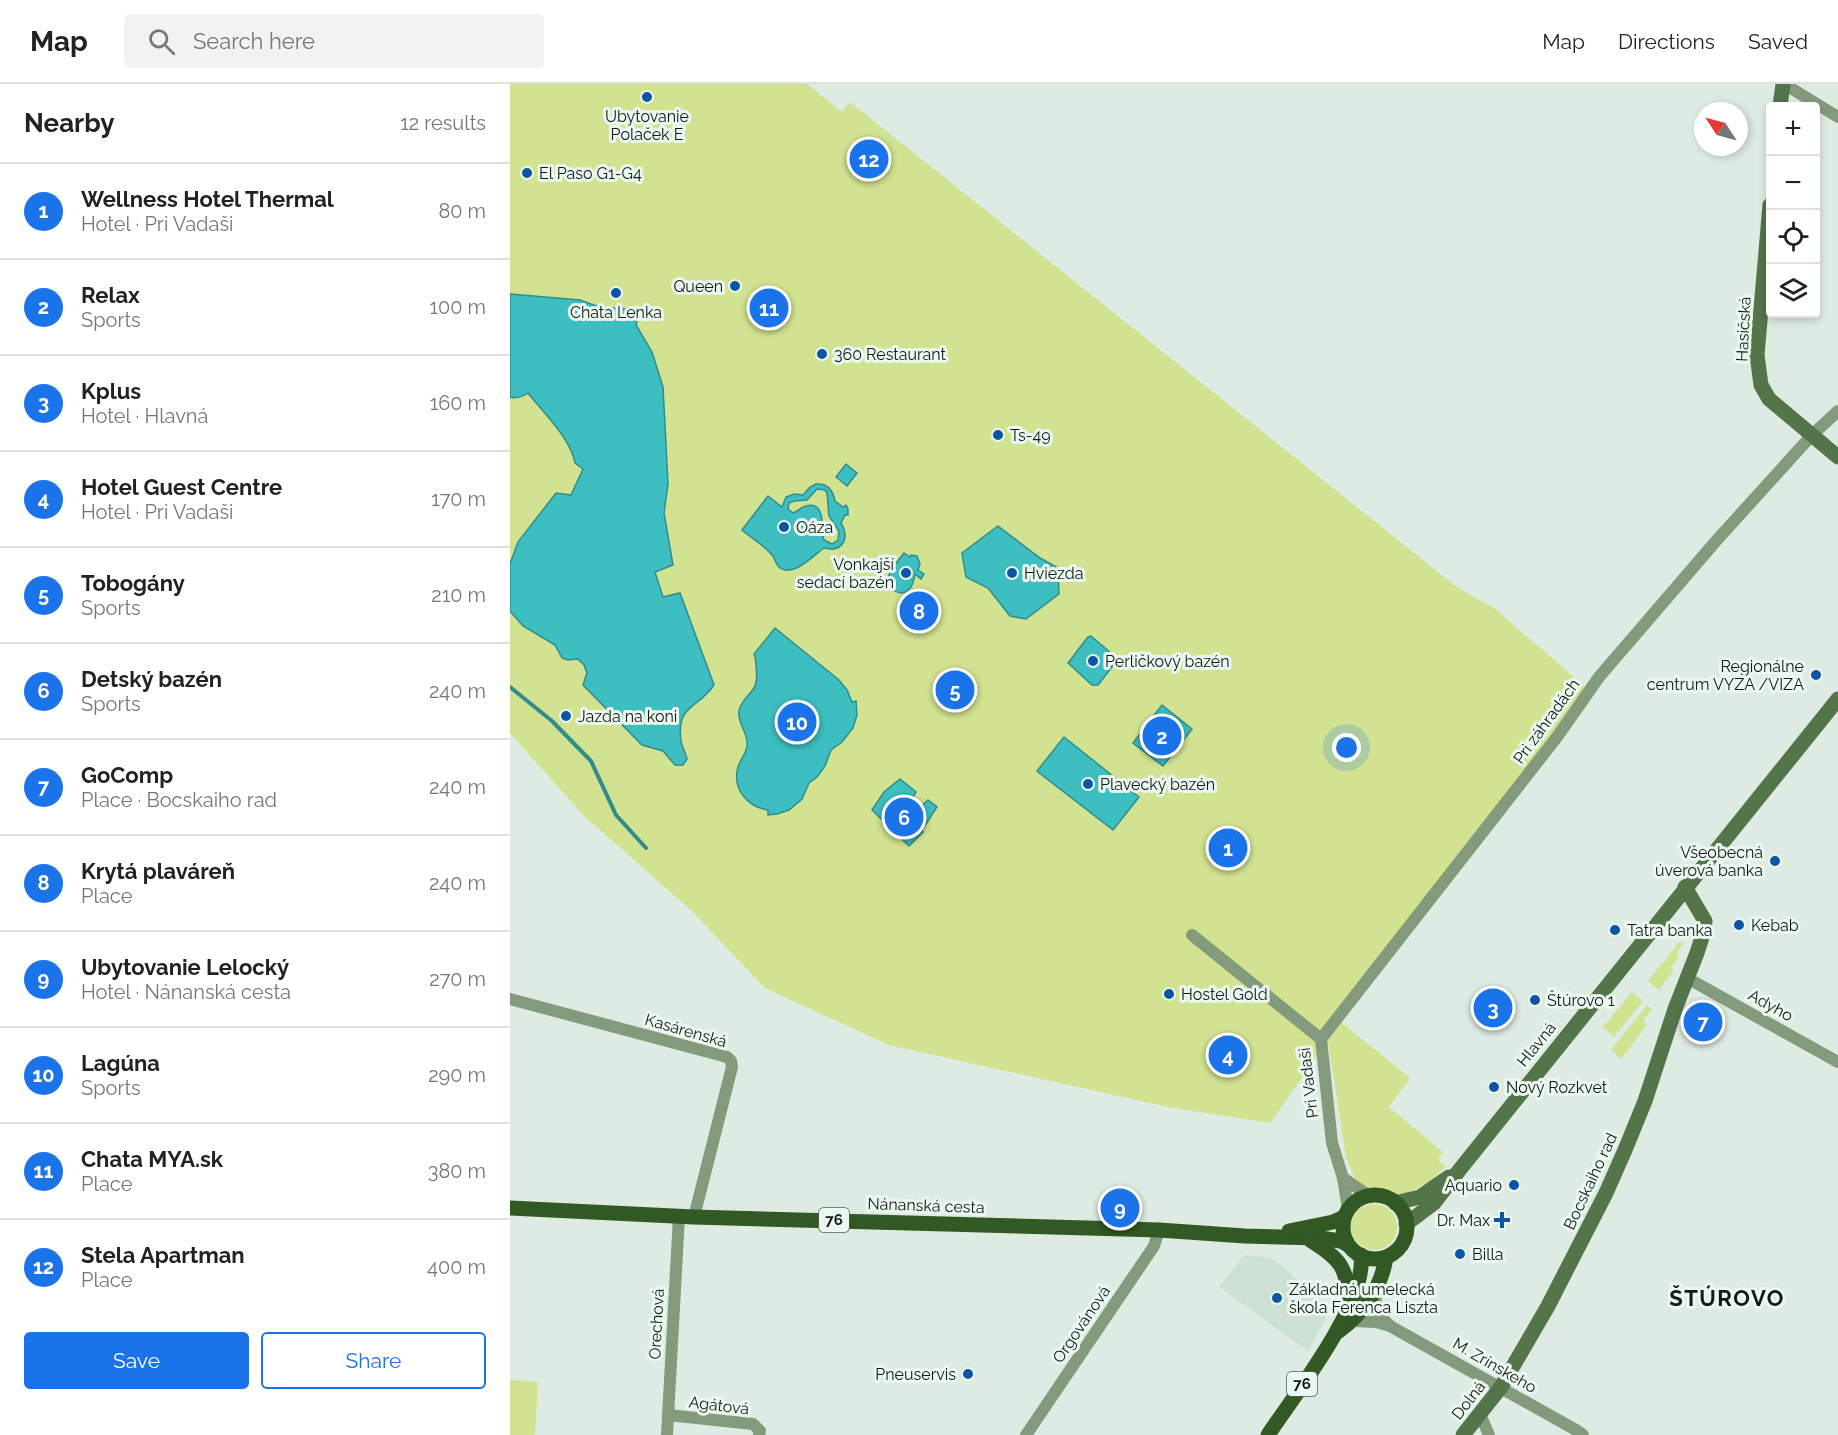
<!DOCTYPE html>
<meta charset="utf-8">
<style>
body{margin:0;font-family:Raleway,sans-serif;background:#f2f2f2;color:#222}
.controls{position:absolute;right:18px;top:18px;display:grid;overflow:hidden;border-radius:6px;box-shadow:0 3px 9px #0003}
.controls button{width:54px;height:54px;display:grid;place-items:center;padding:0;border:0;border-bottom:2px solid #e0e0e0;background:#fff;color:#222;font:30px sans-serif}
.compass{position:absolute;left:1184px;top:18px;width:54px;height:54px;border-radius:50%;background:#fff;box-shadow:0 3px 9px #0003;rotate:306deg}
.you{position:absolute;left:837px;top:664px;width:21px;height:21px;margin:-15px;border:4px solid #fff;border-radius:50%;background:#1a73e8;box-shadow:0 0 0 9px #1a73e833}
.badge{display:grid;place-items:center;width:39px;height:39px;border-radius:50%;background:#1a73e8;color:#fff;font-size:20px;font-weight:700}
.pin{position:absolute;translate:-50% -50%;border:3px solid #fff;box-shadow:0 2px 6px #0006}
.list{margin:0;padding:0;list-style:none}
h2{display:flex;justify-content:space-between;align-items:center;height:78px;margin:0;padding:0 24px;font-size:26px}
h2 small{font-size:20px;font-weight:400;color:#767676}
.list li{display:grid;grid-template-columns:39px 1fr auto;gap:18px;align-items:center;box-sizing:border-box;height:96px;padding:0 24px;border-top:2px solid #e0e0e0}
.list b{display:block;font-size:22px;white-space:nowrap}
.list p{margin:0;font-size:20px;white-space:nowrap;color:#767676}
.list em{font-size:20px;font-style:normal;color:#767676}
.actions{display:flex;gap:12px;padding:18px 24px}
.actions a{flex:1;padding:14px 0;border:2px solid #1a73e8;border-radius:6px;text-align:center;font-size:21px;color:#1a73e8}
.actions .main{background:#1a73e8;color:#fff}
.icon{flex:none;width:33px;height:33px;fill:none;stroke:currentColor;stroke-width:2;stroke-linecap:round;stroke-linejoin:round}
.map{position:relative;flex:none;width:1328px;height:1351px;overflow:hidden}
header{display:flex;align-items:center;gap:36px;box-sizing:border-box;height:84px;padding:0 30px;background:#fff;border-bottom:2px solid #e0e0e0}
header strong{font-size:28px}
nav{display:flex;gap:33px;margin-inline-start:auto;font-size:21px}
.search{width:420px;height:54px;background:#f2f2f2;display:flex;align-items:center;gap:15px;box-sizing:border-box;padding:0 21px;border-radius:6px;color:#767676;font-size:22px}
main{display:flex}
aside{flex:1;background:#fff}
.map>svg:first-child{display:block}
</style>
<header>
<strong>Map</strong>
<div class="search"><svg class="icon" aria-label="search" viewBox="0 0 24 24"><circle cx="10" cy="10" r="6"/><path d="M15 15l6 6"/></svg>Search here</div>
<nav><a>Map</a><a>Directions</a><a>Saved</a></nav>
</header>
<main>
<aside>
<h2>Nearby<small>12 results</small></h2>
<ul class="list">
<li><span class="badge">1</span><div><b>Wellness Hotel Thermal</b><p>Hotel · Pri Vadaši</p></div><em>80 m</em></li>
<li><span class="badge">2</span><div><b>Relax</b><p>Sports</p></div><em>100 m</em></li>
<li><span class="badge">3</span><div><b>Kplus</b><p>Hotel · Hlavná</p></div><em>160 m</em></li>
<li><span class="badge">4</span><div><b>Hotel Guest Centre</b><p>Hotel · Pri Vadaši</p></div><em>170 m</em></li>
<li><span class="badge">5</span><div><b>Tobogány</b><p>Sports</p></div><em>210 m</em></li>
<li><span class="badge">6</span><div><b>Detský bazén</b><p>Sports</p></div><em>240 m</em></li>
<li><span class="badge">7</span><div><b>GoComp</b><p>Place · Bocskaiho rad</p></div><em>240 m</em></li>
<li><span class="badge">8</span><div><b>Krytá plaváreň</b><p>Place</p></div><em>240 m</em></li>
<li><span class="badge">9</span><div><b>Ubytovanie Lelocký</b><p>Hotel · Nánanská cesta</p></div><em>270 m</em></li>
<li><span class="badge">10</span><div><b>Lagúna</b><p>Sports</p></div><em>290 m</em></li>
<li><span class="badge">11</span><div><b>Chata MYA.sk</b><p>Place</p></div><em>380 m</em></li>
<li><span class="badge">12</span><div><b>Stela Apartman</b><p>Place</p></div><em>400 m</em></li>
</ul>
<div class="actions"><a class="main">Save</a><a>Share</a></div>
</aside>
<div class="map">
<svg width="1328" height="1351" viewBox="0 0 1328 1351">
<rect width="100%" height="100%" fill="#deebe2"/>
<path fill="#cce0d3" d="M734,1171L758,1173L774,1183L820,1226L798,1267L709,1203Z"/>
<g fill="#d1e290">
<path d="M0,0H297L332,28L340,18L948,504L984,524L1074,602L1080,618L831,938L900,994L879,1023L933,1068L928,1075L930,1078L936,1082L922,1096L897,1110H878L868,1104L861,1106L847,1099L836,1073L818,957L760,1039L658,1023L379,961L255,904L182,827L74,732L0,649Z"/>
<path d="M1170,857L1173,860L1166,870L1169,873L1160,883L1164,886L1149,906L1138,897Z"/>
<path d="M1122,908L1133,917L1104,953L1093,943Z"/>
<path d="M1137,921L1142,925L1133,937L1137,941L1111,975L1101,966Z"/>
<circle cx="864" cy="1143" r="23"/>
<path d="M0,1296L28,1298L25,1351H0Z"/>
</g>
<g fill="#3dbec0" stroke="#318c8d" stroke-width="1.5" fill-rule="evenodd">
<path d="M0,210L70,216L92,224H112L129,229L126,241L142,268L153,303L158,400L154,429L163,481L145,488L153,513L170,509L204,601C188,625 166,620 171,657C172,663 176,669 177,675L173,681H165L153,667L132,661L73,601L77,589L74,581L68,575L58,576L52,574L45,561L13,542L0,527V480L8,458L46,409L61,411L73,385L65,379C61,355 33,328 18,309C12,313 7,315 0,313Z"/>
<path d="M336,380L347,389L337,402L326,393Z"/>
<path d="M306,400C318,399 323,406 325,417L333,423L336,421L338,425V431H335L331,439C340,454 333,469 314,464C304,471 282,495 269,483C265,479 265,474 262,471C254,461 241,454 232,446L258,412L272,423L276,413L284,410L293,411L300,403ZM307,405L315,406L317,409L319,432L329,447L328,456L322,460L314,456C311,448 317,416 296,422C291,423 287,428 283,429L278,425L279,419L284,417L297,416Z"/>
<path d="M488,442L530,474L548,484L549,510L516,535L500,532L478,504L456,493L452,469Z"/>
<path d="M394,469L400,473L401,471L407,472L410,480L408,486L414,490L411,495L405,490C403,504 396,516 380,504C373,491 386,480 394,469Z"/>
<path d="M265,544L329,596L337,606L342,618L346,617L347,631L343,644L332,658L321,666L315,682L307,693L299,699L292,715L279,726L267,730L258,731V726C237,723 222,704 228,683C230,676 236,670 237,662C239,649 227,640 229,627C231,616 239,612 244,604C249,596 246,581 245,572L244,570Z"/>
<path d="M581,552L608,575L588,601H582L558,579L578,553Z"/>
<path d="M450,596L456,606L441,616L434,607Z"/>
<path d="M652,621L682,645L653,682L623,659Z"/>
<path d="M554,653L629,713L603,746L527,687Z"/>
<path d="M390,695L406,708L398,722L405,728L418,716L427,723L412,746L413,748L399,762L362,726L374,708Z"/>
</g>
<g fill="none" stroke-linecap="round" stroke-linejoin="round">
<path stroke="#318c8d" stroke-width="4" d="M0,603L42,637L81,677L106,731L136,764"/>
<g stroke="#849a7c" stroke-width="12">
<path d="M1274,0L1328,33"/>
<path d="M682,851L811,955L822,1059L833,1094L838,1125"/>
<path d="M1177,894L1328,978"/>
<path d="M0,915L217,973L221,977L222,983L184,1133"/>
<path d="M811,955L1047,653L1089,593L1206,457L1302,351L1328,327"/>
<path d="M833,1094L859,1112"/>
<path d="M865,1207C866,1225 866,1228 879,1241"/>
<path d="M843,1237L866,1238L880,1242L1066,1346L1073,1351"/>
<path d="M970,1330L979,1351"/>
<path d="M158,1331L243,1340L250,1347L249,1351"/>
<path d="M157,1351L169,1132"/>
<path d="M516,1351L644,1162L649,1146"/>
</g>
<g stroke="#547449" stroke-width="15">
<path d="M1270,22L1273,0"/>
<path d="M1260,121L1247,271L1251,301L1259,315L1328,373"/>
<path d="M885,1119L910,1113L939,1093"/>
<path d="M896,1140L924,1119L951,1084L1328,615"/>
<path d="M953,1351L991,1303L1038,1222L1096,1109L1115,1066L1135,1017L1165,925L1187,869L1194,847L1195,837L1175,803"/>
</g>
<g stroke="#325923" stroke-width="15">
<circle cx="865" cy="1143" r="32"/>
<path d="M0,1124L184,1133L649,1146L735,1152L810,1154L831,1157L838,1161"/>
<path d="M779,1147L823,1138L834,1133"/>
<path d="M800,1156C831,1176 837,1182 839,1220"/>
<path d="M829,1247C853,1229 872,1203 876,1173"/>
<path d="M758,1351C785,1310 857,1220 851,1171"/>
</g>
</g>
<g fill="#0d55a4" stroke="#ebf8f0" stroke-width="2">
<circle cx="137" cy="13" r="6"/>
<circle cx="17" cy="89" r="6"/>
<circle cx="225" cy="202" r="6"/>
<circle cx="106" cy="209" r="6"/>
<circle cx="312" cy="270" r="6"/>
<circle cx="488" cy="351" r="6"/>
<circle cx="274" cy="443" r="6"/>
<circle cx="396" cy="489" r="6"/>
<circle cx="502" cy="489" r="6"/>
<circle cx="583" cy="577" r="6"/>
<circle cx="1306" cy="591" r="6"/>
<circle cx="56" cy="632" r="6"/>
<circle cx="578" cy="700" r="6"/>
<circle cx="1265" cy="777" r="6"/>
<circle cx="1229" cy="841" r="6"/>
<circle cx="1105" cy="846" r="6"/>
<circle cx="659" cy="910" r="6"/>
<circle cx="1025" cy="916" r="6"/>
<circle cx="984" cy="1003" r="6"/>
<circle cx="1004" cy="1101" r="6"/>
<path d="M989 1127h6v6h6v6h-6v6h-6v-6h-6v-6h6z"/>
<circle cx="950" cy="1170" r="6"/>
<circle cx="767" cy="1214" r="6"/>
<circle cx="458" cy="1290" r="6"/>
</g>
<g text-anchor="middle" stroke-width="6" stroke-linejoin="round" paint-order="stroke">
<g fill="#ebf8f0" stroke="#545c57" stroke-width="1.5">
<rect x="309" y="1124" width="30" height="24" rx="4.5"/>
<rect x="777" y="1288" width="30" height="24" rx="4.5"/>
</g>
<g font-size="15" font-weight="bold" fill="#141916">
<text x="324" y="1141">76</text>
<text x="792" y="1305">76</text>
</g>
<g font-size="16" fill="#141916" stroke="#ebf8f0" text-anchor="start">
<text x="137" y="38" text-anchor="middle">Ubytovanie<tspan x="137" dy="18">Polaček E</tspan></text>
<text x="29" y="95">El Paso G1-G4</text>
<text x="213" y="208" text-anchor="end">Queen</text>
<text x="106" y="234" text-anchor="middle">Chata Lenka</text>
<text x="324" y="276">360 Restaurant</text>
<text x="500" y="357">Ts-49</text>
<text x="286" y="449">Oáza</text>
<text x="384" y="486" text-anchor="end">Vonkajší<tspan x="384" dy="18">sedací bazén</tspan></text>
<text x="514" y="495">Hviezda</text>
<text x="595" y="583">Perličkový bazén</text>
<text x="1294" y="588" text-anchor="end">Regionálne<tspan x="1294" dy="18">centrum VYZA /VIZA</tspan></text>
<text x="68" y="638">Jazda na koni</text>
<text x="590" y="706">Plavecký bazén</text>
<text x="1253" y="774" text-anchor="end">Všeobecná<tspan x="1253" dy="18">úverová banka</tspan></text>
<text x="1241" y="847">Kebab</text>
<text x="1117" y="852">Tatra banka</text>
<text x="671" y="916">Hostel Gold</text>
<text x="1037" y="922">Štúrovo 1</text>
<text x="996" y="1009">Nový Rozkvet</text>
<text x="992" y="1107" text-anchor="end">Aquario</text>
<text x="980" y="1142" text-anchor="end">Dr. Max</text>
<text x="962" y="1176">Billa</text>
<text x="779" y="1211">Základná umelecká<tspan x="779" dy="18">škola Ferenca Liszta</tspan></text>
<text x="446" y="1296" text-anchor="end">Pneuservis</text>
</g>
<g font-size="16" fill="#141916" stroke="#ebf8f0">
<text transform="translate(1233 245) rotate(-87)" y="6">Hasičská</text>
<text transform="translate(1036 637) rotate(-54)" y="6">Pri záhradách</text>
<text transform="translate(1261 921) rotate(29)" y="6">Adyho</text>
<text transform="translate(176 946) rotate(16)" y="6">Kasárenská</text>
<text transform="translate(1026 960) rotate(-51)" y="6">Hlavná</text>
<text transform="translate(798 999) rotate(-97)" y="6">Pri Vadaši</text>
<text transform="translate(1080 1097) rotate(-65)" y="6">Bocskaiho rad</text>
<text transform="translate(416 1121) rotate(2)" y="6">Nánanská cesta</text>
<text transform="translate(146 1240) rotate(-87)" y="6">Orechová</text>
<text transform="translate(571 1240) rotate(-56)" y="6">Orgovánová</text>
<text transform="translate(985 1281) rotate(30)" y="6">M. Zrínskeho</text>
<text transform="translate(958 1316) rotate(-52)" y="6">Dolná</text>
<text transform="translate(209 1321) rotate(7)" y="6">Agátová</text>
</g>
<g font-size="22" font-weight="bold" letter-spacing="1.5" fill="#141916" stroke="#ebf8f0">
<text x="1217" y="1222">ŠTÚROVO</text>
</g>
</g>
</svg>
<div class="controls">
<button>+</button>
<button>−</button>
<button><svg class="icon" aria-label="locate" viewBox="0 0 24 24"><circle cx="12" cy="12" r="6"/><path d="M12 2v4M12 18v4M2 12h4M18 12h4"/></svg></button>
<button><svg class="icon" aria-label="layers" viewBox="0 0 24 24"><path d="M12 4l9 5-9 5-9-5zM3 14l9 5 9-5"/></svg></button>
</div>
<svg class="compass" viewBox="-18 -18 36 36"><path d="M0-13l5 13h-10z" fill="#e53935"/><path d="M0 13l5-13h-10z" fill="#767676"/></svg>
<div class="you"></div>
<div class="pin badge" style="left:718px;top:764px">1</div>
<div class="pin badge" style="left:652px;top:652px">2</div>
<div class="pin badge" style="left:983px;top:924px">3</div>
<div class="pin badge" style="left:718px;top:971px">4</div>
<div class="pin badge" style="left:445px;top:606px">5</div>
<div class="pin badge" style="left:394px;top:733px">6</div>
<div class="pin badge" style="left:1193px;top:938px">7</div>
<div class="pin badge" style="left:409px;top:527px">8</div>
<div class="pin badge" style="left:610px;top:1124px">9</div>
<div class="pin badge" style="left:287px;top:638px">10</div>
<div class="pin badge" style="left:259px;top:224px">11</div>
<div class="pin badge" style="left:359px;top:75px">12</div>
</div>
</main>
